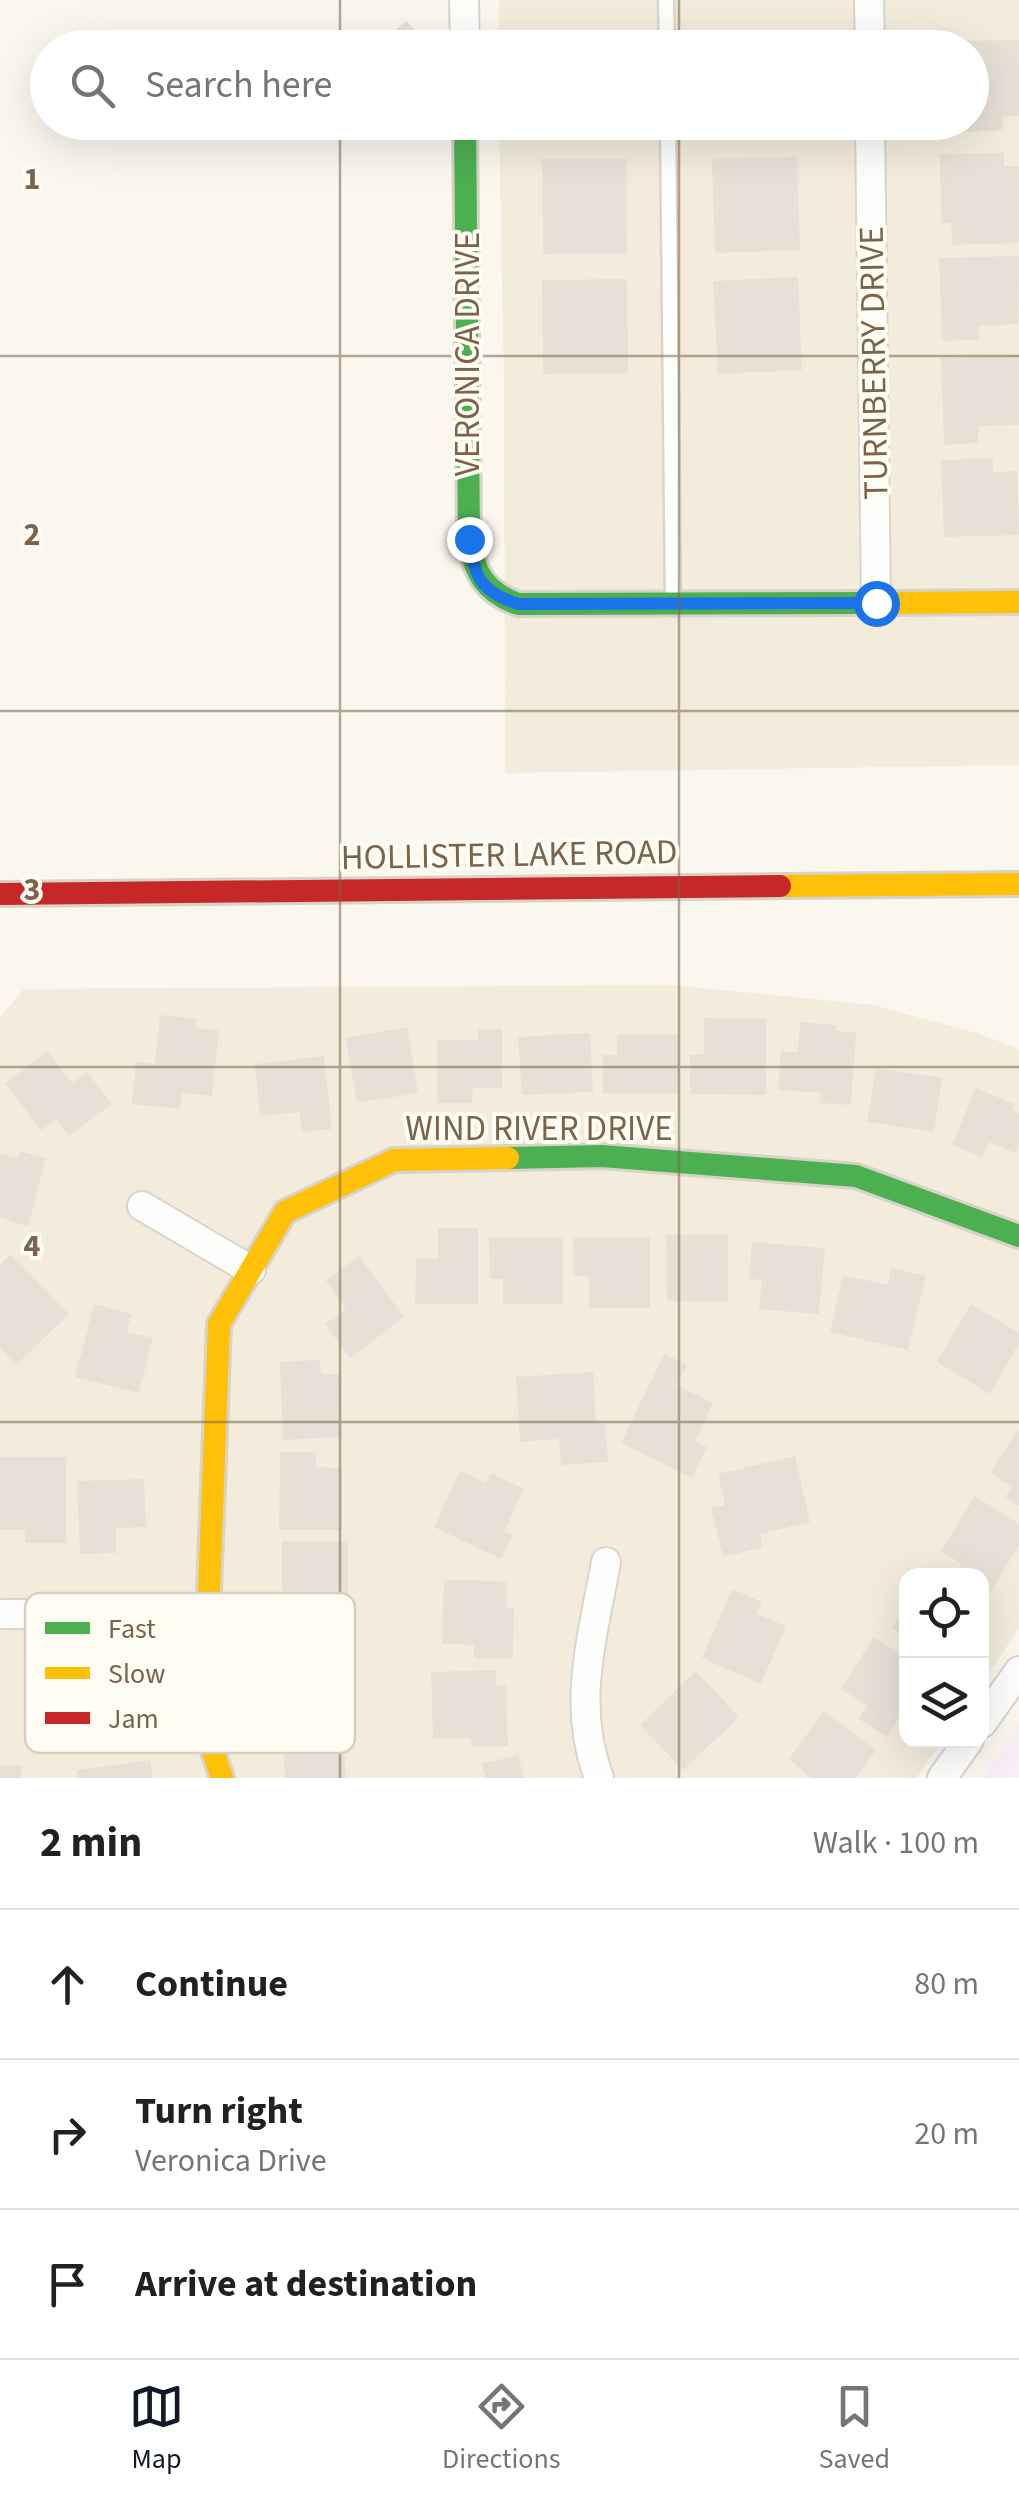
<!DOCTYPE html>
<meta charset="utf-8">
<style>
body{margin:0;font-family:"Source Sans 3",sans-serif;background:#f2f2f2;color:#202124}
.controls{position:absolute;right:30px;bottom:30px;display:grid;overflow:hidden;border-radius:20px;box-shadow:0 10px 40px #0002}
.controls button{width:90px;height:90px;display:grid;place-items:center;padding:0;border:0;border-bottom:2px solid #e0e0e0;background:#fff;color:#202124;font:50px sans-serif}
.stop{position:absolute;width:30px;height:30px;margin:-22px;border:8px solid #1a73e8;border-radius:50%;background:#fff}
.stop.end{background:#1a73e8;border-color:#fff;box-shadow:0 2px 10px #0008}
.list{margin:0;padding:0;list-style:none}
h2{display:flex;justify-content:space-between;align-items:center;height:130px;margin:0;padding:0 40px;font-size:42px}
h2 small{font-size:32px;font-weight:400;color:#757577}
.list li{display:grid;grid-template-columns:65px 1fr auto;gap:30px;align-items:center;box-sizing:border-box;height:150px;padding:0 40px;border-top:2px solid #e0e0e0}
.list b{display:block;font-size:38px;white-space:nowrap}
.list p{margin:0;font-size:32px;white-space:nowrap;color:#757577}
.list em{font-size:32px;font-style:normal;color:#757577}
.icon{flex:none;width:55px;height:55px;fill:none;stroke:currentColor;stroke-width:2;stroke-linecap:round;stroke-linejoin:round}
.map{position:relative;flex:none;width:1019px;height:1778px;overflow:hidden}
.search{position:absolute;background:#fff;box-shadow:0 10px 40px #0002;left:30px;right:30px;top:30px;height:110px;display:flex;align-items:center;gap:25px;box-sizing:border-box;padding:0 35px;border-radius:55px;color:#757577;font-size:38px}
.sheet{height:580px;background:#fff}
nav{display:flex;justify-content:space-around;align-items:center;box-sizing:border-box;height:140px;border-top:2px solid #e0e0e0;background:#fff;font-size:28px;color:#757577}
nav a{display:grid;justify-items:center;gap:5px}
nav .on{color:#111827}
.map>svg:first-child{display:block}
</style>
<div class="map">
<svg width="1019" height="1778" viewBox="0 0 1019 1778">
<rect width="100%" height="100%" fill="#faf7ef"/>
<g fill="#f3ecdd">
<path d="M499,0H1019V765L505,773L504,385L499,123L972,122V48H498Z"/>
<path d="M672,985L873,1005L977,1033L1019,1049V1628L982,1683V1576H906V1740L942,1741L916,1778H0V1017L24,989Z"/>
</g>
<path fill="#f8eef6" d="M1019,1725V1778H982Z"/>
<g fill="#e7e0d6">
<path d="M406,21L421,36L408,48L393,32Z"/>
<path d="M1019,40V116L1002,117L1003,131L939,132V122H972V48H948V41Z"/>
<path d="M530,122H587V127L530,128Z"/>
<path d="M709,122H809V127L709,128Z"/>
<path d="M1004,153V166H1019V243L952,245L951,223H941L940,154Z"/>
<path d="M797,157L800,250L715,253L712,159Z"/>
<path d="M542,159H626L627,253L543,254Z"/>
<path d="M1019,256L1018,324L978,326L979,340L942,341L939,258Z"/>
<path d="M798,277L802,370L718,374L713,281Z"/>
<path d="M627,279L628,373L543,374L542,280Z"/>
<path d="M1019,355V425L978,426V443L944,445L941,358Z"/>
<path d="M993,458V472L1017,471L1019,535L944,537L941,460Z"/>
<path d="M160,1015L197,1019L196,1028L219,1030L212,1096L182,1093L180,1109L132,1104L136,1062L155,1064Z"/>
<path d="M704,1018L766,1019V1095L690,1094V1055L704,1054Z"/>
<path d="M800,1022L837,1025L836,1031L856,1033L851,1105L820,1103L821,1093L778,1090L781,1051L798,1052Z"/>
<path d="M407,1027L418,1093L357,1103L346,1038Z"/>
<path d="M478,1029H502V1088H473L472,1103H437V1040H478Z"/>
<path d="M590,1033L593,1092L522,1095L518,1037Z"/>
<path d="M617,1035H679V1093H603V1055H617Z"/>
<path d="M48,1051L72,1083L87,1072L112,1104L69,1136L56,1119L41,1130L5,1083Z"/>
<path d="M324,1056L332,1129L302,1132L299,1112L260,1116L255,1064Z"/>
<path d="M876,1068L942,1078L934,1132L867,1122Z"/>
<path d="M976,1088L1015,1104L1012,1110L1019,1113V1144L1015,1153L989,1142L982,1157L952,1145Z"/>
<path d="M19,1151L46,1158L28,1226L0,1218V1154L18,1158Z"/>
<path d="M438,1228H478V1304H415L416,1259H438Z"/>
<path d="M666,1235H728V1301H667Z"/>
<path d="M563,1237V1304H503V1279H490L489,1238Z"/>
<path d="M573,1237H650V1308H589V1277L574,1276Z"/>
<path d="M752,1242L825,1248L819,1314L759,1309L762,1280L749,1279Z"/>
<path d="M11,1254L69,1314L16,1365L0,1348V1265Z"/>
<path d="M359,1256L404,1317L350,1358L325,1324L346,1309L326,1281Z"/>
<path d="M891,1268L926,1276L908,1350L830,1332L843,1275L888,1285Z"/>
<path d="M94,1304L132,1314L127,1332L153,1338L139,1393L75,1377Z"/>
<path d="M971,1304L1019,1333V1343L990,1394L937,1362Z"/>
<path d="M664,1354L687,1365L676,1385L713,1403L695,1441L707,1447L692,1478L621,1443Z"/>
<path d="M320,1360L321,1374H340L342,1437L283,1440L280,1362Z"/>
<path d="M593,1372L596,1423L605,1422L608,1462L561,1465L559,1439L520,1442L516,1377Z"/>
<path d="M1019,1428V1506L1005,1497L1012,1487L990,1473Z"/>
<path d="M280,1452H316V1467L342,1468V1530H279Z"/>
<path d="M795,1456L810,1522L760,1534L763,1547L723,1557L711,1508L725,1505L718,1474Z"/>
<path d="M0,1457H66V1543H25V1530H0Z"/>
<path d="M460,1471L486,1483L491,1473L524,1489L504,1531L513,1535L501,1559L434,1527Z"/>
<path d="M144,1479L146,1527L116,1528V1553L80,1554L77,1481Z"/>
<path d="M975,1496L1019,1524V1545L990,1593L982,1588V1576H962L957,1572L962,1564L941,1551Z"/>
<path d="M282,1541H348V1603H323L324,1613L282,1614Z"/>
<path d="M444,1580L507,1581L506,1608H514L513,1659L474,1658V1645L442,1644Z"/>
<path d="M732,1589L762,1602L757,1614L786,1626L761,1684L702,1658Z"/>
<path d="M906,1606V1637L892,1628Z"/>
<path d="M353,1623L356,1687L314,1689V1700L281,1701L279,1652H289L288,1626Z"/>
<path d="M874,1637L906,1659V1707L887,1737L859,1719L867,1706L841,1689Z"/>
<path d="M496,1670V1685H506L508,1746L472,1747L471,1738L433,1739L431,1672Z"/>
<path d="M696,1671L739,1717L683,1770L640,1725Z"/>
<path d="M824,1711L876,1750L856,1778H811L789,1759Z"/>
<path d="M342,1713L346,1778H285L282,1717Z"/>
<path d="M518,1755L524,1778H486L482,1764Z"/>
<path d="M150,1760L153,1778H78L77,1770Z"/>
<rect x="0" y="1765" width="21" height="13"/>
</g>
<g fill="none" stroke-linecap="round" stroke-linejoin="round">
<defs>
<g id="lane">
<path d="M666,0L667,48"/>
<path d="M668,122L673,602"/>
</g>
<g id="street">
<path d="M464,0L465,48"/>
<path d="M869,0L870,48"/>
<path d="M870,122L876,603"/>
<path d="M142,1206L251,1270"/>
<path d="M0,1614L208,1613"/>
<path d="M982,1723L1019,1671"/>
<path d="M599,1778C571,1704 593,1637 606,1562"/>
<path d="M942,1778L969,1740"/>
</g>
<g id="fast">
<path d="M465,122L469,539C474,573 485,592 518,604L879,603"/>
<path d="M508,1158L602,1156L856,1176L1019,1236"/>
</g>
<g id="slow">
<path d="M879,603L1019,602"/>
<path d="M780,886L1019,884"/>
<path d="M222,1778L204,1725L219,1324L285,1212L394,1160L508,1158"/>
</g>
<path id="jam" d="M0,894L780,886"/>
</defs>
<use href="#lane" stroke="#dad4cd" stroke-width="19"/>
<use href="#street" stroke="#dad4cd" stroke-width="32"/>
<use href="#fast" stroke="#d8d3c9" stroke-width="28"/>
<use href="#slow" stroke="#d8d3c9" stroke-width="28"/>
<use href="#jam" stroke="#d8d3c9" stroke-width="28"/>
<use href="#lane" stroke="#fefefd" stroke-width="14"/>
<use href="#street" stroke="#fefefd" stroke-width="28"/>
<use href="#fast" stroke="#4caf50" stroke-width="22"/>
<use href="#slow" stroke="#ffc107" stroke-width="22"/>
<use href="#jam" stroke="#c62828" stroke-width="22"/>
</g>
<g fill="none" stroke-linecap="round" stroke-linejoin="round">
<path stroke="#1a73e8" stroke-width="12" d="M469,539C474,577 481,592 518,604L876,603"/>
</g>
<path fill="none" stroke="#7c634b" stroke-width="2.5" stroke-opacity="0.55" d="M340,0V48M679,0V48M340,122V1778M679,122V1778M0,356H1019M0,711H1019M0,1067H1019M0,1422H1019"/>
<g text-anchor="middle" stroke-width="8" stroke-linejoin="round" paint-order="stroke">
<g font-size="35" fill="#7c634b" stroke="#fffcf3">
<text transform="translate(467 354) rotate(-90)" y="12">VERONICA DRIVE</text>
<text transform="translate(873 363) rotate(-91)" y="12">TURNBERRY DRIVE</text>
<text transform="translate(509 854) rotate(-1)" y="12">HOLLISTER LAKE ROAD</text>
<text x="539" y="1140">WIND RIVER DRIVE</text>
</g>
</g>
<rect x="25" y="1593" width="330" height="160" rx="15" fill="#fffcf3" stroke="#d8cec1" stroke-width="2.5"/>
<rect x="45" y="1622" width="45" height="12" fill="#4caf50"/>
<rect x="45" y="1667" width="45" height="12" fill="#ffc107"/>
<rect x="45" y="1712" width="45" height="12" fill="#c62828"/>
<g font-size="28" fill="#7c634b">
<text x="108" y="1638">Fast</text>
<text x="108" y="1683">Slow</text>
<text x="108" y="1728">Jam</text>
</g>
<g font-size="32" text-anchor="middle" font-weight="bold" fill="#7c634b" stroke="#fffcf3" stroke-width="8" stroke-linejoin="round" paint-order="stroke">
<text x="32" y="189">1</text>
<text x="32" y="545">2</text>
<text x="32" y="900">3</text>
<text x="32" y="1256">4</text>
</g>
</svg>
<div class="controls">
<button><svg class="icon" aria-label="locate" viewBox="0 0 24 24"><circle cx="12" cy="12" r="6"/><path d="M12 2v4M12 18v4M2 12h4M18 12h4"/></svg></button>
<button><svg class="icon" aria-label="layers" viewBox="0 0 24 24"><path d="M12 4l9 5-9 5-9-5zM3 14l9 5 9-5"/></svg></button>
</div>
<div class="stop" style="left:876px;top:603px"></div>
<div class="stop end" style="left:469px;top:539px"></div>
<div class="search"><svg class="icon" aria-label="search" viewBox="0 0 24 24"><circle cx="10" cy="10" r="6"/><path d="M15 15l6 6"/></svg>Search here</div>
</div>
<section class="sheet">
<h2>2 min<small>Walk · 100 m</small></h2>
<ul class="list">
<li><svg class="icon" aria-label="ahead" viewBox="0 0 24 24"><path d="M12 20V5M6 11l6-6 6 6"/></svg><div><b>Continue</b></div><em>80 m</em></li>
<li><svg class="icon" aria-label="right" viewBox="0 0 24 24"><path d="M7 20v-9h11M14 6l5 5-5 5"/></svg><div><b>Turn right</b><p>Veronica Drive</p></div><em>20 m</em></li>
<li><svg class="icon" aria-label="arrive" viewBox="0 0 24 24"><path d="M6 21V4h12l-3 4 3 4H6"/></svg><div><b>Arrive at destination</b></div></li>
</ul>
</section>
<nav>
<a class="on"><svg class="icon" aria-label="map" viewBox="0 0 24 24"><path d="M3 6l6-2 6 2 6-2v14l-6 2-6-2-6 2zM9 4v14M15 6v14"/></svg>Map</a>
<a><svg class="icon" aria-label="directions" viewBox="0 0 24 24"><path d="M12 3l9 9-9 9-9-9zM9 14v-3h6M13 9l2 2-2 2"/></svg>Directions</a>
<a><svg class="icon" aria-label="saved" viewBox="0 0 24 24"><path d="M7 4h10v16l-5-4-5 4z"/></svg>Saved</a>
</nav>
